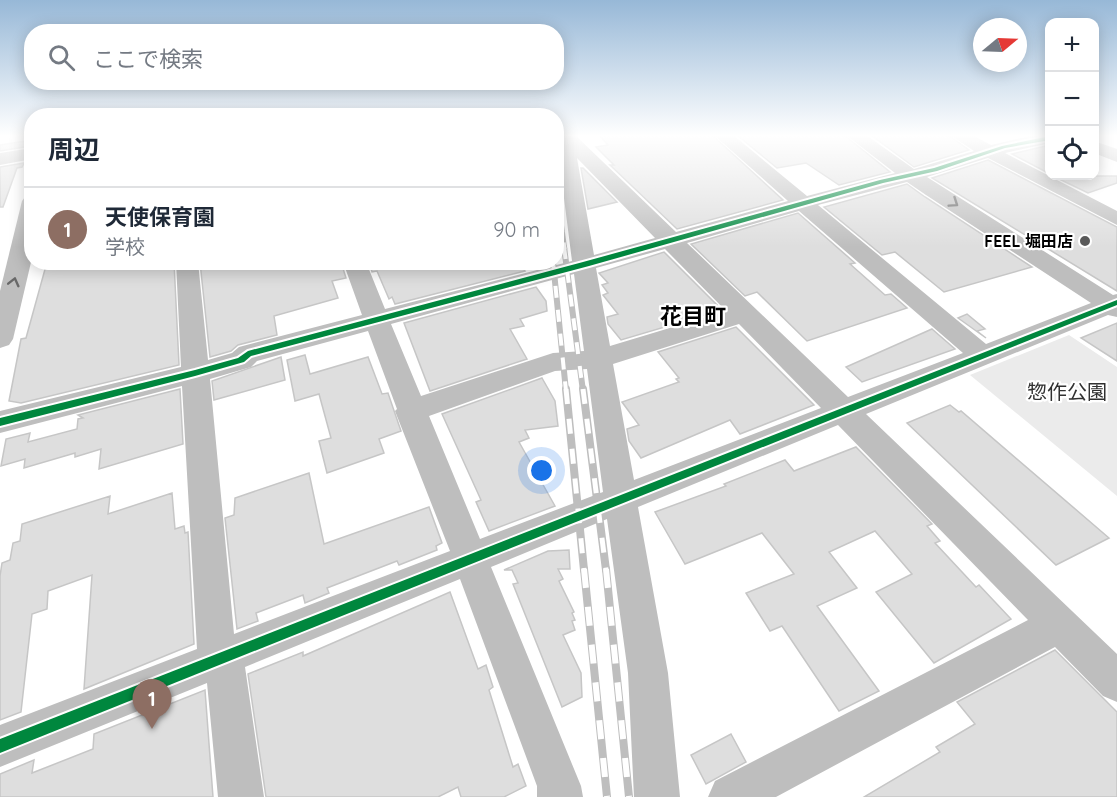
<!DOCTYPE html>
<html lang="ja">
<meta charset="utf-8">
<style>
body{margin:0;font-family:Quicksand,"Noto Sans JP",sans-serif;background:#f2f2f3;color:#1f2937}
.controls{position:absolute;right:18px;top:18px;display:grid;overflow:hidden;border-radius:12px;box-shadow:0 3px 15px #0003}
.controls button{width:54px;height:54px;display:grid;place-items:center;padding:0;border:0;border-bottom:2px solid #e0e1e3;background:#fff;color:#1f2937;font:30px sans-serif}
.compass{position:absolute;left:973px;top:18px;width:54px;height:54px;border-radius:50%;background:#fff;box-shadow:0 3px 15px #0003;rotate:71deg}
.you{position:absolute;left:542px;top:471px;width:21px;height:21px;margin:-15px;border:4px solid #fff;border-radius:50%;background:#1a73e8;box-shadow:0 0 0 9px #1a73e833}
.badge{display:grid;place-items:center;width:39px;height:39px;border-radius:50%;background:#595959;color:#fff;font-size:20px;font-weight:700}
.pin{position:absolute;translate:-50% -50px;filter:drop-shadow(0 2px 3px #0008)}
.pin::after{content:'';position:absolute;top:32px;width:21px;height:18px;background:inherit;clip-path:polygon(0 0,100% 0,50% 100%)}
.list{margin:0;padding:0;list-style:none}
h2{display:flex;justify-content:space-between;align-items:center;height:78px;margin:0;padding:0 24px;font-size:26px}
h2 small{font-size:20px;font-weight:400;color:#747a83}
.list li{display:grid;grid-template-columns:39px 1fr auto;gap:18px;align-items:center;box-sizing:border-box;height:84px;padding:0 24px;border-top:2px solid #e0e1e3}
.list b{display:block;font-size:22px;white-space:nowrap}
.list p{margin:0;font-size:20px;white-space:nowrap;color:#747a83}
.list em{font-size:20px;font-style:normal;color:#747a83}
.icon{flex:none;width:33px;height:33px;fill:none;stroke:currentColor;stroke-width:2;stroke-linecap:round;stroke-linejoin:round}
.map{position:relative;flex:none;width:1117px;height:797px;overflow:hidden}
.search{position:absolute;background:#fff;box-shadow:0 3px 15px #0003;left:24px;top:24px;width:540px;height:66px;display:flex;align-items:center;gap:15px;box-sizing:border-box;padding:0 21px;border-radius:24px;color:#747a83;font-size:22px}
.panel{position:absolute;background:#fff;box-shadow:0 3px 15px #0003;left:24px;top:108px;width:540px;height:162px;border-radius:24px}
.map>svg:first-child{display:block}
</style>
<div class="map">
<svg width="1117" height="797" viewBox="0 0 1117 797">
<rect width="100%" height="100%" fill="#fff"/>
<path fill="#ebebeb" d="M1069,335L1117,367V496L970,375Z"/>
<g fill="#dedede" stroke="#c6c6c6" stroke-width="1.5">
<path d="M599,135H712L783,200L677,229L610,165H614L596,147L608,145Z"/>
<path d="M737,135H844L890,172L839,185L806,163L777,168Z"/>
<path d="M871,135H948L969,150L914,167Z"/>
<path d="M32,140L30,146L0,151V145Z"/>
<path d="M1050,145V174L1012,154Z"/>
<path d="M988,160L1117,227V291L932,178Z"/>
<path d="M24,163L22,167L17,168L3,207H0V167Z"/>
<path d="M581,168H583L617,202L588,209Z"/>
<path d="M1053,176H1117V183L1088,193Z"/>
<path d="M907,184L925,197L1032,267L944,292L895,252L882,255L824,207Z"/>
<path d="M798,213L855,263L850,264L885,295L891,294L907,308L807,341L757,292L745,296L691,244Z"/>
<path d="M664,252L717,305L714,306L719,311L621,340L608,324L607,317L618,314L603,295L608,293L602,285L608,283L599,273Z"/>
<path d="M47,262H110L109,268L138,262H174L179,365L21,403L9,401L21,339L26,338Z"/>
<path d="M200,262H341L346,278L332,281L338,298L274,316L277,335L238,345L231,351L210,357Z"/>
<path d="M369,262H518L525,271L395,304L392,297L389,299L377,271L372,272Z"/>
<path d="M536,287L546,301L547,311L520,319L524,326L510,329L527,359L430,391L404,323Z"/>
<path d="M967,314L985,329L977,331L986,338L958,318Z"/>
<path d="M1117,323V361L1081,338Z"/>
<path d="M736,327L814,405L740,434L730,420L641,458L629,441L627,429L639,425L622,402L679,382L676,379L679,378L658,352Z"/>
<path d="M932,329L955,349L862,382L846,367Z"/>
<path d="M305,355L310,374L368,357L382,394L388,393L401,431L379,439L384,453L327,473L319,441L331,438L319,394L295,401L287,360Z"/>
<path d="M281,357L285,380L214,400L212,381Z"/>
<path d="M542,378L555,401L558,426L525,430L529,438L519,442L555,506L489,531L476,502L481,500L442,414Z"/>
<path d="M180,389L183,444L99,469L101,449L75,457V453L24,468L25,459L1,466L6,439L30,433L28,442L77,429L78,419L83,418L78,415Z"/>
<path d="M950,405L959,412L961,411L1109,538L1056,565L907,423Z"/>
<path d="M856,447L932,524L927,526L940,541L935,543L976,587L979,585L1011,619L934,663L876,592L912,574L875,531L829,552L857,588L817,606L879,691L839,711L782,626L770,631L746,593L794,574L762,533L685,564L655,512L726,486L724,484L785,460L794,471Z"/>
<path d="M309,473L324,544L429,507L442,543L436,546L437,550L399,565L397,561L327,588L329,593L305,603L303,595L256,613L258,621L237,629L225,518L234,515L235,498Z"/>
<path d="M172,493L175,529L184,526L185,533L188,532L194,644L84,689L92,575L48,591L47,609L32,614L21,712L0,720V576L2,563L10,560L13,543L20,541L22,524L110,496L108,514Z"/>
<path d="M569,550L570,569H558L563,579L559,581L574,612L572,613L575,620L572,621L575,630L563,635L581,673L582,697L562,707L513,584L518,583L512,570H504L548,551Z"/>
<path d="M450,592L478,669L486,665L493,687L489,690L513,767L518,764L526,786L504,797H461L458,787L438,797H266L248,674L303,652V656Z"/>
<path d="M1055,650L1117,712V797H864L940,752L936,747L975,724L957,702Z"/>
<path d="M205,690L213,797H0V774L34,760L32,773L93,749L94,734Z"/>
<path d="M731,734L746,762L706,784L691,755Z"/>
</g>
<g fill="none" stroke-linecap="round" stroke-linejoin="round">
<g fill="#bebebe" fill-rule="evenodd">
<path d="M556,135H575L676,232L788,201L714,135H733L807,196L895,173L846,135H866L914,169L974,151L950,135H972L991,145L1035,135H1050V143L1005,153L1117,211V225L988,158L927,177L1113,295L1117,294V317L1108,315L866,414L1117,654V702L1103,696L1055,647L776,797H708L715,781L1028,620L838,425L638,507L668,673L680,797H634L628,673L607,519L491,567L581,786L583,797H537V786L460,579L245,667L264,797H218L207,683L0,767V725L197,649L182,386L0,433V411L181,367L176,262H198L208,360L232,353L239,347L362,315L343,262H366L385,309L572,261ZM577,158L655,238L594,255ZM907,182L926,195L1091,303L986,344L818,205ZM799,211L963,353L848,397L687,243ZM665,249L726,311L610,346L596,268ZM574,274L584,351L553,353L421,396L391,324ZM739,324L821,408L634,480L613,364ZM368,331L397,409L395,411L450,551L234,634L210,379L251,367L257,361ZM587,369L603,492L480,539L429,416L555,371Z"/>
<path d="M1094,141L1117,149V162L1094,153Z"/>
<path d="M32,148V159L0,165V153Z"/>
<path d="M32,195V258L13,339L9,345L0,348V291L22,201L25,197Z"/>
</g>
<defs>
<path id="rail-far3" d="M556,183L565,249"/>
<g id="rail-far2">
<path d="M564,247L583,391"/>
<path d="M553,262L566,391"/>
</g>
<g id="rail-far1">
<path d="M566,389L584,570"/>
<path d="M583,389L606,570"/>
</g>
<g id="rail">
<path d="M584,569L607,797"/>
<path d="M606,569L629,797"/>
</g>
</defs>
<use href="#rail-far3" stroke="#bebebe" stroke-width="4.5"/>
<use href="#rail-far2" stroke="#bebebe" stroke-width="6"/>
<use href="#rail-far1" stroke="#bebebe" stroke-width="8"/>
<use href="#rail" stroke="#bebebe" stroke-width="8"/>
<use href="#rail-far3" stroke="#fff" stroke-width="3" stroke-dasharray="10" stroke-linecap="butt"/>
<use href="#rail-far2" stroke="#fff" stroke-width="4" stroke-dasharray="12" stroke-linecap="butt"/>
<use href="#rail-far1" stroke="#fff" stroke-width="5" stroke-dasharray="15" stroke-linecap="butt"/>
<use href="#rail" stroke="#fff" stroke-width="6" stroke-dasharray="19" stroke-linecap="butt"/>
<defs>
<g id="cycleway">
<path d="M1050,136V140L1005,148L937,171L883,183L589,266L251,356L244,362L195,376L0,426V418L195,370L238,358L248,351L583,262L880,180L934,168L1002,146Z"/>
<path d="M1117,300V305L0,753V739Z"/>
</g>
</defs>
<use href="#cycleway" stroke="#fff" stroke-width="4"/>
<use href="#cycleway" fill="#00873e" fill-rule="evenodd"/>
</g>
<defs><path id="oneway-chevron" d="M-2-3.5L2.5 0L-2 3.5" fill="none" stroke-width="1.6" stroke-linecap="round" stroke-linejoin="round" transform="scale(1.5)"/></defs>
<g stroke="#686868">
<use href="#oneway-chevron" transform="translate(954 203) rotate(34)"/>
<use href="#oneway-chevron" transform="translate(14 282) rotate(-76)"/>
</g>
<linearGradient id="sky" x2="0" y2="1"><stop stop-color="#97b8d7"/><stop offset="0.55" stop-color="#fff"/><stop offset="1" stop-color="#fff" stop-opacity="0"/></linearGradient>
<rect width="1117" height="247" fill="url(#sky)"/>
<circle fill="#595959" stroke="#fff" stroke-width="2" cx="1085" cy="241" r="6"/>
<g text-anchor="middle" stroke-width="4.5" stroke-linejoin="round" paint-order="stroke">
<g font-size="16" font-weight="bold" fill="#000" stroke="#fff" text-anchor="end">
<text x="1073" y="247">FEEL 堀田店</text>
</g>
<g font-size="20" fill="#313131" stroke="#fff">
<text x="1067" y="399">惣作公園</text>
</g>
<g font-size="22" font-weight="bold" fill="#000" stroke="#fff">
<text x="693" y="324">花目町</text>
</g>
</g>
</svg>
<div class="controls">
<button>+</button>
<button>−</button>
<button><svg class="icon" aria-label="locate" viewBox="0 0 24 24"><circle cx="12" cy="12" r="6"/><path d="M12 2v4M12 18v4M2 12h4M18 12h4"/></svg></button>
</div>
<svg class="compass" viewBox="-18 -18 36 36"><path d="M0-13l5 13h-10z" fill="#e53935"/><path d="M0 13l5-13h-10z" fill="#747a83"/></svg>
<div class="you"></div>
<div class="pin badge" style="left:152px;top:729px;background:#8d6e63">1</div>
<div class="search"><svg class="icon" aria-label="search" viewBox="0 0 24 24"><circle cx="10" cy="10" r="6"/><path d="M15 15l6 6"/></svg>ここで検索</div>
<section class="panel">
<h2>周辺<small></small></h2>
<ul class="list">
<li><span class="badge" style="background:#8d6e63">1</span><div><b>天使保育園</b><p>学校</p></div><em>90 m</em></li>
</ul>
</section>
</div>
